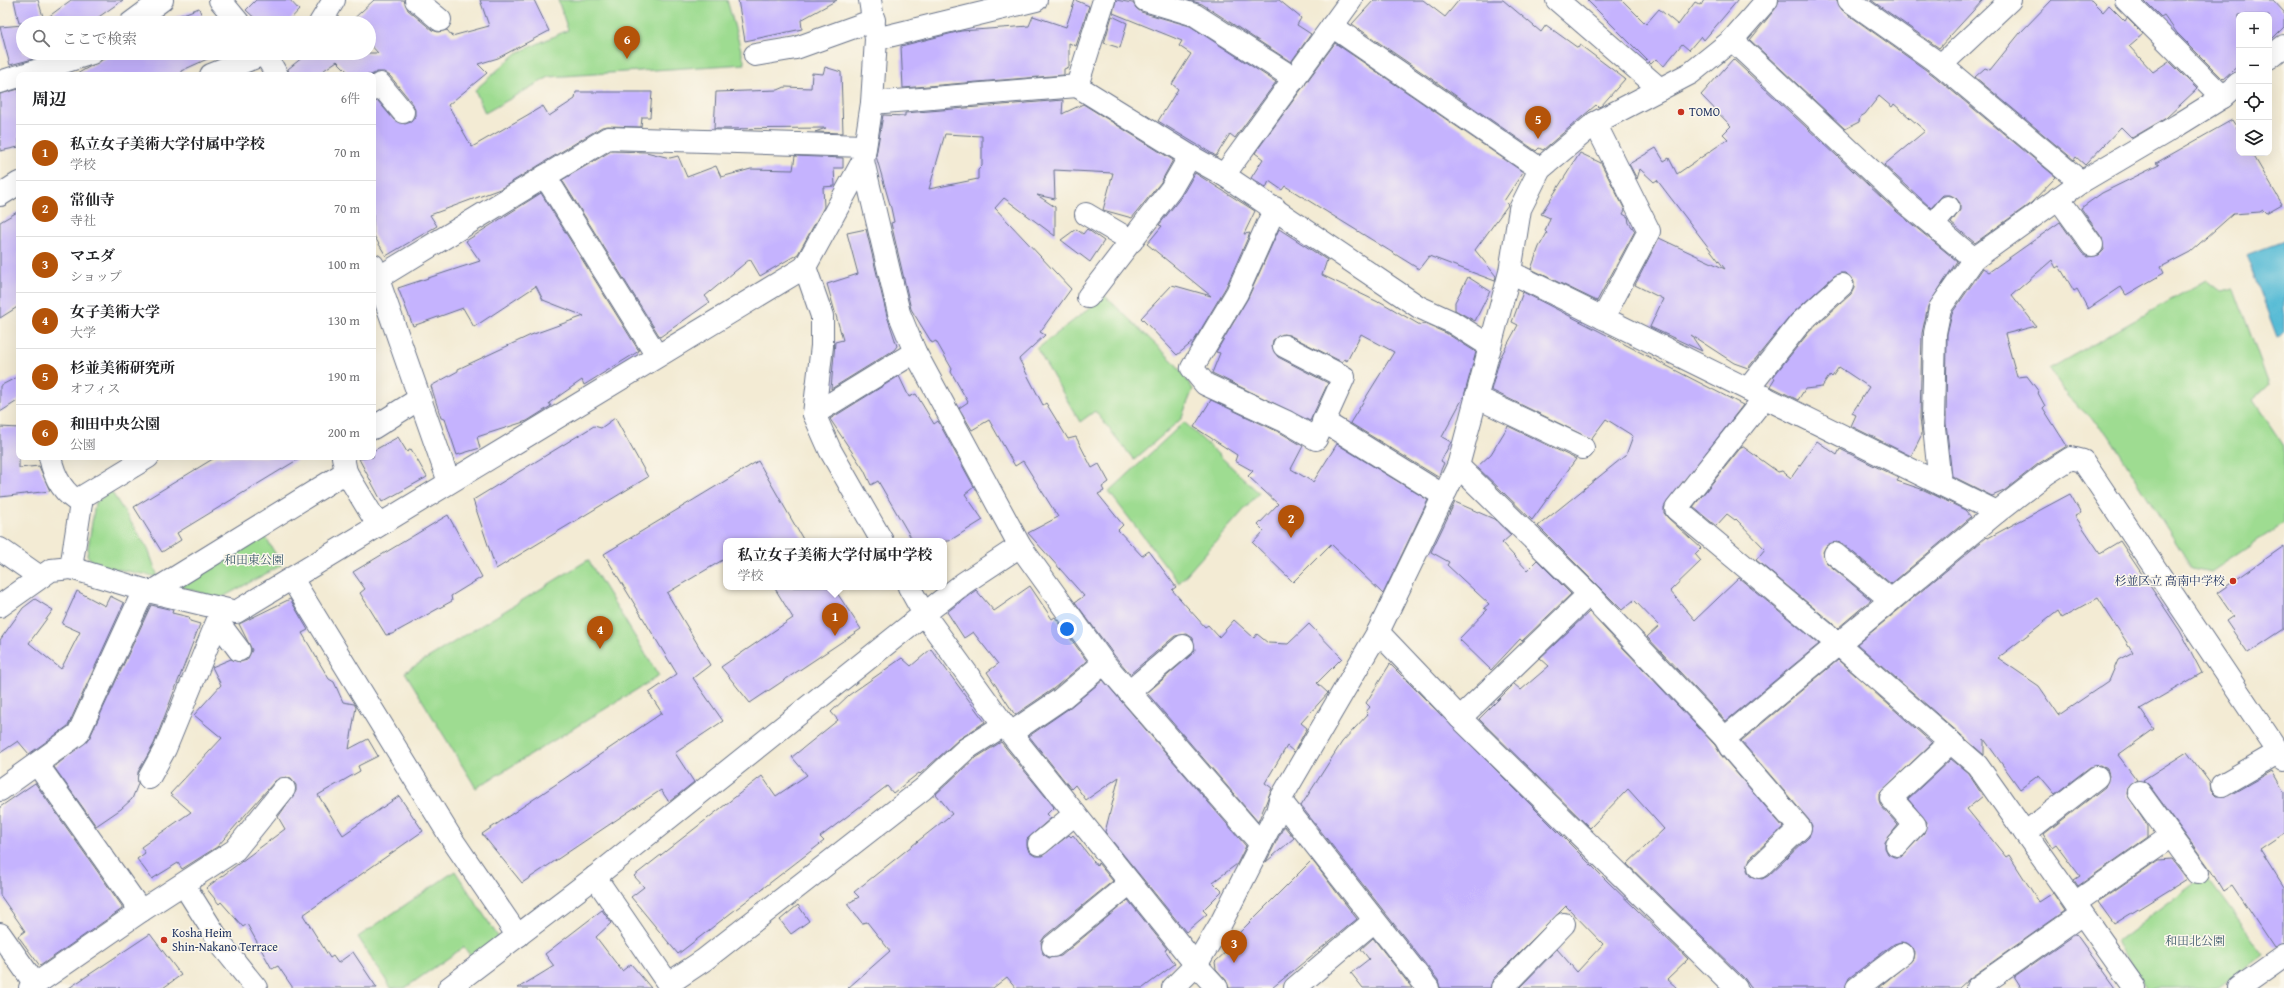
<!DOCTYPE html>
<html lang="ja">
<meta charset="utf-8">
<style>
body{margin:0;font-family:"Gentium Book Plus","Noto Serif JP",serif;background:#f6f6f6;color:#202124}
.controls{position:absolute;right:12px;top:12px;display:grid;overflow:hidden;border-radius:8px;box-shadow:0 4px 16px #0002}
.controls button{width:36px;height:36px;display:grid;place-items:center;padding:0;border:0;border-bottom:1px solid #e0e0e0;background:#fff;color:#202124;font:20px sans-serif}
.you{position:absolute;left:1067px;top:629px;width:14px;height:14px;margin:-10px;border:3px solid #fff;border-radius:50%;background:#1a73e8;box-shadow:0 0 0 6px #1a73e833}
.badge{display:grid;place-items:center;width:26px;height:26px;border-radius:50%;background:#b45309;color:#fff;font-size:13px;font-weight:700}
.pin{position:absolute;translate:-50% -33px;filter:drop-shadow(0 1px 2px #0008)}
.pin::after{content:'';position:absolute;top:21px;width:14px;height:12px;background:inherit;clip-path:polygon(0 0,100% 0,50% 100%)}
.popup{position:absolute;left:723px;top:538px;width:224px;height:52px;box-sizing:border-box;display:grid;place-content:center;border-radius:8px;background:#fff;filter:drop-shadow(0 1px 3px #0005);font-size:13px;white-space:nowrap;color:#757577}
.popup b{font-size:15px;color:#202124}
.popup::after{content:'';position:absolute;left:50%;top:100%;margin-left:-8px;border:8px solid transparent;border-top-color:#fff}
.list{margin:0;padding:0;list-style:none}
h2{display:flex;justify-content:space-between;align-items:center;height:52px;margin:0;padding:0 16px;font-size:17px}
h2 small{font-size:13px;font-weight:400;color:#757577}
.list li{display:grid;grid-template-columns:26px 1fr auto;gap:12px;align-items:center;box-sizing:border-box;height:56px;padding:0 16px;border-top:1px solid #e0e0e0}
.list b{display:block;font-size:15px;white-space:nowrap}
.list p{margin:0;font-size:13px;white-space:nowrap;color:#757577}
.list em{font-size:13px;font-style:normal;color:#757577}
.icon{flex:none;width:22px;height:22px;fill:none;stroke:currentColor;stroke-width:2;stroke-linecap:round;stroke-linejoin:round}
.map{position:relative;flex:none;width:2284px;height:988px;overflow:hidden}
.search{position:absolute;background:#fff;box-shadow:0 4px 16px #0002;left:16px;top:16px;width:360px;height:44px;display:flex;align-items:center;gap:10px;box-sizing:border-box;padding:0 14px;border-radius:22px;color:#757577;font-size:15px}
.panel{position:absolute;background:#fff;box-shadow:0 4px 16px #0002;left:16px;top:72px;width:360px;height:388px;border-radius:8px}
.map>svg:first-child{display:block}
</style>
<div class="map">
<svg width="2284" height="988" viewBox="0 0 2284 988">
<rect width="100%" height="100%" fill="#fbf7ec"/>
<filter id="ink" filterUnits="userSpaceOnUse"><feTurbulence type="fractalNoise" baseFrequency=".025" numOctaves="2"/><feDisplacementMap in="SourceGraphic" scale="8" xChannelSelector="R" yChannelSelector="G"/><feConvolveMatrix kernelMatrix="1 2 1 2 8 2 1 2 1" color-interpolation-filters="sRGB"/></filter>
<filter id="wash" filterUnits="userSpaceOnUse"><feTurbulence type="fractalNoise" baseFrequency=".012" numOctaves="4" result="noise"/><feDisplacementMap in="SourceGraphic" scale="16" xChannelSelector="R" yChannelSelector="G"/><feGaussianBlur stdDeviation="0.9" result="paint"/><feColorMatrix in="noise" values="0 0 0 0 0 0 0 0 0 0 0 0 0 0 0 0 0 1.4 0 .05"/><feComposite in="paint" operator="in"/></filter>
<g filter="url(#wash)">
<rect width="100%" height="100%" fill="#f3ebd4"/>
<g fill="#9edc91" stroke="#5c8678">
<path d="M558,0H727L745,64L549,77L485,113L475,90L517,53L568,30Z"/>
<path d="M2206,280L2221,292L2234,289L2269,385L2253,400L2284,446V523L2211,572L2192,568L2108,434L2068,397L2049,369Z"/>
<path d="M1105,296L1175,363L1193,389L1181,419L1134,460L1095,411L1080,422L1037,349Z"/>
<path d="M1184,422L1259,493L1179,583L1109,492Z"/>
<path d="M111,491L148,549L158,577L95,565L87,555L95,503Z"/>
<path d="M263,533L282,565L219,599L177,585Z"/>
<path d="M588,560L659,676L476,788L405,672Z"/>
<path d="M455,871L499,938L472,958L464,947L405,988H391L358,937Z"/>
<path d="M2205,875L2264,955L2219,988H2147L2116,942Z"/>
</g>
<path fill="#57bbd5" stroke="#39759a" d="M2284,241V334L2277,337L2246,255Z"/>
<g id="blocks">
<g fill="#c5b3fe" fill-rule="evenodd">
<path d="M14,0H38L44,20L71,0H123L90,23H19Z"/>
<path d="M256,0H290L299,10L287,23H260L246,10Z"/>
<path d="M374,0H404L408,10L432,30L438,32L447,30L452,36L489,26L480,0H534L549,31L498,58L478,64L487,73L448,105L472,147L543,106L549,116L575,99L576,92H652L650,117H642L641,127L608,126L602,127L500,189L430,215L437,226L386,256L373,234V102L378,101L394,120L405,124L411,122L415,117V110L413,104L390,76L384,72H377L371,75H351L337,61L317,75H289L288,69L308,53H378L369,43V23H349Z"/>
<path d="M738,0H837L801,20L802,29L745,41Z"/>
<path d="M1075,0L1089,6L1076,46L1069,43V67L1064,69V75L903,88L901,46L961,31L1029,26L1033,16L1066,27Z"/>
<path d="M1116,0L1133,3L1136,8L1141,12L1190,26L1276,82L1235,138L1230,134L1216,156L1158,121L1178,89L1172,84L1191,54L1179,46L1182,41L1113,13Z"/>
<path d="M1188,0H1279L1301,18L1297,25L1311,34L1291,62L1202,4Z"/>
<path d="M1374,0H1423L1445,17L1459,0H1503L1541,32L1546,25L1578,48L1580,45L1625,79L1601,106L1598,107L1596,105L1543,150L1539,148L1536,151L1352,24Z"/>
<path d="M1587,0H1622L1646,24L1659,9L1678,25L1695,2L1701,5L1704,0H1738L1704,40L1701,36L1689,50L1682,44L1664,66L1656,59L1651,64Z"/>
<path d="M1779,0H1837L1842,10L1933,75L2056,177L2031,203L1975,243L1951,223L1960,210V203L1956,198L1950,195H1943L1931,208L1884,165L1925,131L1894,104L1892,107L1879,96L1865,114L1860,117L1859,122L1845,129L1750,40L1776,8Z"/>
<path d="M1871,0H1983L1939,48Z"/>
<path d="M2052,0H2091L2103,12L2109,5L2125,21L2127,18L2143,34L2129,46L2153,72L2169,61L2197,89L2166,118L2132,138L2121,127L2085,165L2076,157L2074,160L1975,77L1985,68L1990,70L2020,33Z"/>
<path d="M2144,0H2273L2284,12V27L2269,42V15H2239V65L2223,79L2177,33L2164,15L2161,17Z"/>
<path d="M199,8L204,23H175L173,18Z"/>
<path d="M1112,16L1127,23L1120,48L1104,43Z"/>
<path d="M23,25V53H32L33,59L10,65L0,27Z"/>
<path d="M1335,43L1523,172L1504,201L1508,205L1475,250L1496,276L1495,281L1429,256L1419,269L1285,186L1282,190L1269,181L1266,188L1251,178L1263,159L1255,153Z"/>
<path d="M114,53H216V55L181,71V75H75Z"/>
<path d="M1733,59L1897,212L1957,261L1928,306L1922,333L1920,418L1922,434L1911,456L1851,426L1856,415L1852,413L1869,387L1839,367L1832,377L1830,375L1822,387L1805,389L1798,400L1770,386L1775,378L1773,377L1809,332L1851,294L1854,288V282L1846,273H1840L1834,276L1792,314L1748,368L1734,363L1691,335L1702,351L1650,327L1663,299L1635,285L1659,238L1725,269L1657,180L1654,182L1640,169L1637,179L1629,164L1656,148L1664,161L1669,158L1677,174L1728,139L1723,134L1731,126L1701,95Z"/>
<path d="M825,67L841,72L843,133L815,132L826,128L714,129L716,92L778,90L785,87L811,88L812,73L823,74Z"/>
<path d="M19,89V147L0,151V94Z"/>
<path d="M1063,100L1062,114L1083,104L1173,160L1161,182L1132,218L1103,210L1113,173L1054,170L1055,199L1037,195L1055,207V236L1004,198L995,208L1071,289L1040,332L1045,335L1019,359L1043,405L1046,403L1068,439L1076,437L1092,468L1099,464L1109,482L1102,487L1104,491L1098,494L1123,525L1118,530L1142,556L1149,551L1176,587L1172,590L1205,627L1208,625L1219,637L1234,620L1254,638L1257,634L1268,643L1288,644L1309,624L1342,658L1317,683L1328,693L1301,723L1307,728L1294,752L1287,746L1265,783L1272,788L1258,822L1147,693L1191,655L1195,650L1193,638L1187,634L1175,636L1130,674L1114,655L1075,602L1084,596L1028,533L1058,517L1023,461L1015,466L989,420L972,430L959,408L968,402L951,372L952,369L936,341L932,343L911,309L891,223L894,222L891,208L876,156L883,115L905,116V113ZM945,134L982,136V166L978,170V179L929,189Z"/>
<path d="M2232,120L2239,131V153H2252L2282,204L2266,213L2263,210L2260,212L2233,214L2190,252L2161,267L2164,273L2126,295L2121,287L2088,309L2077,289L2074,291L2059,266L2056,268L2052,260L2012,295L2036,326L2005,334L2017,377L2027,376L2039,392L2038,393L2045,406L2043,408L2067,446L2038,464L2004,491L1992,496L1952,476L1946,423L1947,334L1952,313L1983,268L1989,272L2060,222L2082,253L2087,257L2099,255L2104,250L2102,238L2081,208L2102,193L2159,165L2156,163Z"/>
<path d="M611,151L646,152L670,158L678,156L687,177L716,166L721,177L751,169L793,170L795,156L843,158V168H834L835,186L823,187L824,207L798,254L760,276L750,259L705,296L710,302L660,337L562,180Z"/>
<path d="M1580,153L1601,163L1625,210L1623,214L1628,217L1629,223L1635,231L1597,301L1531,269L1539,247L1547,233L1545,231L1550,218L1541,214Z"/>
<path d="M1195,173L1255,211L1244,234L1250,233L1226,287L1194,341L1177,355L1141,318L1172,285L1211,296L1147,244L1162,226L1159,225L1181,197Z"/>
<path d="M541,193L639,351L584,385L582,380L549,403L551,406L527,421L477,437L480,448L457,455L445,419L441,418L431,386L458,371V369L531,335L584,316L543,300L536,286L474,327L463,308L413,326L398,288L480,261L466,241Z"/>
<path d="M19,211V306L0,318V222Z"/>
<path d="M866,229L887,316L897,346L894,350L831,389L835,342L843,340L827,284L858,274L847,233Z"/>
<path d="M1076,229L1083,234L1087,229L1104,241L1090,262L1061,240Z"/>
<path d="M1279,229L1327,260L1322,275L1378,302L1379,301L1420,325L1423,323L1446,333L1476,352L1464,396L1442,437L1451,442L1441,461L1444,463L1438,477L1350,423L1394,352L1361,334L1347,361L1344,359L1342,362L1289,335L1283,334L1273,340L1272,347L1278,357L1328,383L1310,421L1212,373L1220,353L1216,352L1248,298Z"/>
<path d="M1468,277L1490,291L1475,321L1455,310V302Z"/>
<path d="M1523,292L1743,405L1664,507V513L1668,518L1701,548L1695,554L1701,561L1670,591L1695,620L1739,578L1819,644L1726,721L1647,637L1659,626L1634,600L1622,610L1538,526L1626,455L1633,436L1606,419L1591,439L1491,390L1500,358L1518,325L1512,322Z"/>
<path d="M19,376V400L0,412V386Z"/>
<path d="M899,376L909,397L916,394L934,424L938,421L974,487L965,494L983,520L949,541H913L878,481L871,485L864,470L830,419Z"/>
<path d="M1211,400L1281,433L1303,446L1291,469L1313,482L1337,444L1428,500L1383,594L1331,544L1293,582L1253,543L1264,531L1258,525L1278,504L1248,476L1253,471L1235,461L1237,455L1194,427Z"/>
<path d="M615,418L648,477L496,569L473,500L594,426L601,428Z"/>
<path d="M1508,426L1576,459L1532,520L1477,467L1491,454Z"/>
<path d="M0,427L19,428V468L39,466L50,491L0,497Z"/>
<path d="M398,437L407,452L411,449L427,477L382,502L359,459L373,457V451Z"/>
<path d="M1817,441L1837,455L1840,449L1899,478L1897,481L1924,490L1965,510L1971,517L1891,584L1843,544L1837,542L1826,546L1823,552L1827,563L1871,600L1838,628L1756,560L1765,549L1736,519L1735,520L1727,514L1716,526L1693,507L1742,446L1778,472L1782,471L1791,478Z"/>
<path d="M216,457H302L177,533L181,540L162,552L134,507Z"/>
<path d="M758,461L804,541H726V558L667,593L710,665L693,678L723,721L675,753L694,782L669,802L661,790L522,883L482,834L662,713L649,693L677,674L604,554Z"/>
<path d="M2070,494L2081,513L2075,516L2100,553L2120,541L2180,631L2202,673L2140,709L2154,729L2118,755L2137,780L2128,787L2127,794L2148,826V837L2078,886L2074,880L2080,876L2056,844L2052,847L2044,834L2105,787L2109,776L2107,769L2101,765L2090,767L2055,794L2039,775L2020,789L1984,739V755L1857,644L1987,537L1988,538ZM2098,598L2133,652L2118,660L2109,681L2059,715L2039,686L1998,658L2058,611L2062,618Z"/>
<path d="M1455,502L1494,519L1511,535L1502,543L1527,570L1537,560L1571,594L1522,641L1520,639L1491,670L1459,639L1487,610L1484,608L1489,604L1447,565L1449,562L1431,552Z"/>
<path d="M448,515L482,577L451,596L452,601L392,634L386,635L360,593L365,589L353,572Z"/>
<path d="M2284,546V629L2248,653L2226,621L2233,616L2217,593Z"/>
<path d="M1030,586L1052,619L1055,617L1087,661L1053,689L1015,715L987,672L998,664L973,632L964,638L947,612L976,590L994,611Z"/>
<path d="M774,587H833L861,629L750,703L721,667L793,618Z"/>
<path d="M77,591L105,606L110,596L124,603L68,726L29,754L18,741L0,753V640L23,608L35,599L53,610L29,643L61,669L80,632L62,624Z"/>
<path d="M290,599L308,630L302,633L329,679L334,682L343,702L354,704L356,707L349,749L368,739L378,756L358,766L360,771L318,795L343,835L399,796L423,831L303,915L330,958L333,956L338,963L353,952L377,988H293L278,966L272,969L247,924L243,927L221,902L219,904L206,888L285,829L278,817L296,791V785L291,779L286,777L275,781L217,847L182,869L178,863L152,879L137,859L145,853L141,847L191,812L170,794L222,738L194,715L221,685L212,667L231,659L240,662L247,660L252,650L239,624Z"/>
<path d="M151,605L173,610L172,613L189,617L190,621L200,624L154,744L138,772V784L132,799L121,809L96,826L54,767L89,739Z"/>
<path d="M1589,612L1715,745L1721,755L1783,827L1750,858L1747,870L1750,876L1762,879L1768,876L1809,837L1812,826L1809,820L1741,741L1838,660L1932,743L1879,794V800L1881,806L1898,825L1885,842V848L1888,854L1894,857H1901L1924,833L1927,822L1908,799L1951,759L1968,773L1983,796L1967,809L2006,857L2009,855L2039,902L2053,893L2065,911L1970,978L1959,988H1878L1913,959L1914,953L1912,947L1907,943L1901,942L1894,944L1849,978L1845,988H1751L1745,979L1627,864L1664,829L1628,789L1590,828L1479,719L1514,684L1521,690L1549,666L1540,658Z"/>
<path d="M931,649L985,722L958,740L920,774L919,773L893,793L887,786L820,837L824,841L678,954L631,897L644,887L634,876L762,776L776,796L807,775L792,757L838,720L831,712L849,695L902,658L911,666Z"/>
<path d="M1390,664L1608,882L1688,959L1667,979L1677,988H1519L1557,949L1577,972L1603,944L1566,906L1493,979L1490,988H1440L1438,980L1301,806L1342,742L1368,714L1366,712L1370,707L1366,703Z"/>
<path d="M1103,680L1246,846L1237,864L1213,882L1222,891L1203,910L1207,914L1186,932L1105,832L1119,777L1086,800L1075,785L1071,789L1029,736L1068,709Z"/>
<path d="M1001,742L1054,807L1047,814L1051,818L1027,839V846L1029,852L1035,856H1042L1069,835L1071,837L1073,835L1097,866L1098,863L1113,881L1045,936L1041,942L1043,954L1049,958L1061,956L1128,900L1167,949L1165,950L1175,964L1143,988H1016L1007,977L993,988H848L890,951L867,922L862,923L847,904L859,897L854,892L952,814L936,794L974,759Z"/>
<path d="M2187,752L2210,783L2211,791L2216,796H2228L2272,771L2284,792V833L2260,849L2284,887V944L2274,948L2232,885L2223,891L2208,866L2149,785L2143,780Z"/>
<path d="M35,783L122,906V909L40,966L18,936L25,931L0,895V807Z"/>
<path d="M1284,826L1294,838L1266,862Z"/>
<path d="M2172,859L2187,879L2114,924L2098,902L2158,860Z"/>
<path d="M1312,860L1357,919L1272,988H1229L1226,980L1216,969L1215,962L1242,937L1238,934Z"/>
<path d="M798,905L809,921L791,934L780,920Z"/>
<path d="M602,910L611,923L596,937L622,971L631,964L651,988H518L554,966L545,954Z"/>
<path d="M150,934L181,975L163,988H69Z"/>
<path d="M2076,934L2115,988H2021L2014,977Z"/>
<path d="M1373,938L1412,988H1363L1351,973L1369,959L1361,949Z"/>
</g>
</g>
</g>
<g filter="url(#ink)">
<use href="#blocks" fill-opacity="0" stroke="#677187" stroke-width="1"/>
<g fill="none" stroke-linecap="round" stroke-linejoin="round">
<defs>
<g id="minor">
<path d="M220,0L239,23"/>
<path d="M416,0L440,20"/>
<path d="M870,0L876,39L872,103L863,161L805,267L822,316V346L814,414L830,450L882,541"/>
<path d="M1145,0L1195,15L1295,79"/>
<path d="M1351,0L1224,175L1419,307L1452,322L1490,346"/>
<path d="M1557,0L1660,89"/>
<path d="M1849,0L1941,65L2081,182"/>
<path d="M2126,0L2223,97"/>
<path d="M131,23L162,0"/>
<path d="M320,23L334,0"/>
<path d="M1332,26L1540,169"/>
<path d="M876,39L1036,0"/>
<path d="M1732,40L1906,203L1974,259"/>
<path d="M264,53L277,75"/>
<path d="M755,55L796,48L874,20"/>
<path d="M2269,58L2284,46"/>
<path d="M1941,65L2010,0"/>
<path d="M23,75L92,53"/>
<path d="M211,75L266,53"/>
<path d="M0,82L19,76"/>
<path d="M1077,86L1190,156L1224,175"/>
<path d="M373,90L380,84L403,112"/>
<path d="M872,103L1077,86L1104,0"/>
<path d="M1595,123L1649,231L1603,318"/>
<path d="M863,161L899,313L915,352L1020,546L1104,663L1261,844"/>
<path d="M545,176L657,356"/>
<path d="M0,195L19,183"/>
<path d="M2058,198L2092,245"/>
<path d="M1275,208L1237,293L1192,368L1205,384L1287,422L1316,439L1344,377L1284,346"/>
<path d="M1086,214L1132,241"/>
<path d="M1933,225L1948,207"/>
<path d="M373,265L449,482"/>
<path d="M1510,272L1997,512"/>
<path d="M378,278L608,138L865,146"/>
<path d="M1088,297L1171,189L1190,156"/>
<path d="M1748,389L1800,323L1842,285"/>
<path d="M1476,397L1583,448"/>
<path d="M1765,397L1676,509L1838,644L1977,765L2135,988"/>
<path d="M814,414L915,352"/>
<path d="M1323,421L1444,496"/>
<path d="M373,428L419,399"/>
<path d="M50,457C54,476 63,494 81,503"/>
<path d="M1458,466L1589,594L1725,738L1730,747L1800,828L1759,867"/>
<path d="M346,472L378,525"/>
<path d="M1940,484L1933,418L1935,333L1940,308L1974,259L2081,182L2178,125L2223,97L2239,83"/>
<path d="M0,549L40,577"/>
<path d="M1835,554L1891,600"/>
<path d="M71,568L82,497L148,457"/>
<path d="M292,579L453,841L518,936"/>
<path d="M909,587L924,614L1004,725L1196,965L1217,988"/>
<path d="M152,592L346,472L343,457"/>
<path d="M0,606L51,570L71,568L144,590L236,612L805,267"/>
<path d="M218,622L239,650"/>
<path d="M1378,632L1460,718L1736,988"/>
<path d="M1129,692L1183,646"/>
<path d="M1460,718L1589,594"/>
<path d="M1011,733L1061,699L1104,663"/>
<path d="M1725,738L1997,512L2046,474L2071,458L2083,461L2284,760"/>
<path d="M37,764L141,911"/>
<path d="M149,778L165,749L222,610"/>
<path d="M2222,785L2279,752"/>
<path d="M0,790L78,734L144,590"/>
<path d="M2139,792L2198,873"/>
<path d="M1280,800L1428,988"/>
<path d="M2025,833L2097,777"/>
<path d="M1039,844L1075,814"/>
<path d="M1897,845L1915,825L1891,798L1951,742"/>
<path d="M595,877L671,988"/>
<path d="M184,885L223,947L256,988"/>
<path d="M2075,903L2171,836"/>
<path d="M0,934L35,984"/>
<path d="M1053,946L1130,883"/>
<path d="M668,984L704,960L923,789L966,749L1004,725"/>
<path d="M30,988L141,911L235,850L284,789"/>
<path d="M449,988L595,877L924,614L964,583L1020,546"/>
<path d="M1173,988L1196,965L1220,925L1261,844L1277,812L1280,800L1378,632L1458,466L1510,272L1520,209L1540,169L1595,123L1691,73L1732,40L1767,0"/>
<path d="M1295,988L1374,921"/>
<path d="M1502,988L1564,924"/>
<path d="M1857,988L1902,954"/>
<path d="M1977,988L2082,914"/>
<path d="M2239,988L2284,956"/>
</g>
</defs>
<use href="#minor" stroke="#677187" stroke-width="24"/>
<use href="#minor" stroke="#fff" stroke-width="22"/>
</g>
</g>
<g fill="#c8321e" stroke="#fbf7ec" stroke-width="1.5">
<circle cx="1681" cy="112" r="4"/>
<circle cx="2233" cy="581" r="4"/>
<circle cx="164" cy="940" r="4"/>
</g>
<g text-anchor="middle" stroke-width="3" stroke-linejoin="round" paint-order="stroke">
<g font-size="12" fill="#1b2f5e" stroke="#fbf7ec" text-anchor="start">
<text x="1689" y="116">TOMO</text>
<text x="2225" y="585" text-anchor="end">杉並区立 高南中学校</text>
<text x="172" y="937">Kosha Heim<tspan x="172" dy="14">Shin-Nakano Terrace</tspan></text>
</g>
<g font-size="12" fill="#3c5a6b" stroke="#fbf7ec">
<text x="254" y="564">和田東公園</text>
<text x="2195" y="945">和田北公園</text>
</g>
</g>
</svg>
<div class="controls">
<button>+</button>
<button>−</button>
<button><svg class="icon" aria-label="locate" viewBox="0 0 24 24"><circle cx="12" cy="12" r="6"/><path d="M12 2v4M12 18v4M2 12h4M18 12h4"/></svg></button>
<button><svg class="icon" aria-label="layers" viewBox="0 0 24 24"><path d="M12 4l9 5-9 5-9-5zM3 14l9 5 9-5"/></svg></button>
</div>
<div class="you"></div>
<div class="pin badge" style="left:835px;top:636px">1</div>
<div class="popup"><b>私立女子美術大学付属中学校</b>学校</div>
<div class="pin badge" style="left:1291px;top:538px">2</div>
<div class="pin badge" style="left:1234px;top:963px">3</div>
<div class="pin badge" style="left:600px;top:649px">4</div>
<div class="pin badge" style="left:1538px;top:139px">5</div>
<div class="pin badge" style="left:627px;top:59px">6</div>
<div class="search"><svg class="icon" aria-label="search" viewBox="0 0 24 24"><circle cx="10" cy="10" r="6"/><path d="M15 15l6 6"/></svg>ここで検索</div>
<section class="panel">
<h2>周辺<small>6件</small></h2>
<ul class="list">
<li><span class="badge">1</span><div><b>私立女子美術大学付属中学校</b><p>学校</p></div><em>70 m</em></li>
<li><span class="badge">2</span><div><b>常仙寺</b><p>寺社</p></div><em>70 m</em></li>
<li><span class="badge">3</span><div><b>マエダ</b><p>ショップ</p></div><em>100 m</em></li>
<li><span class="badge">4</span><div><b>女子美術大学</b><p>大学</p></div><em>130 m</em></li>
<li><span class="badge">5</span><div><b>杉並美術研究所</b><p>オフィス</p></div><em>190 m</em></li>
<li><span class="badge">6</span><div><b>和田中央公園</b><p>公園</p></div><em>200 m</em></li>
</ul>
</section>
</div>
